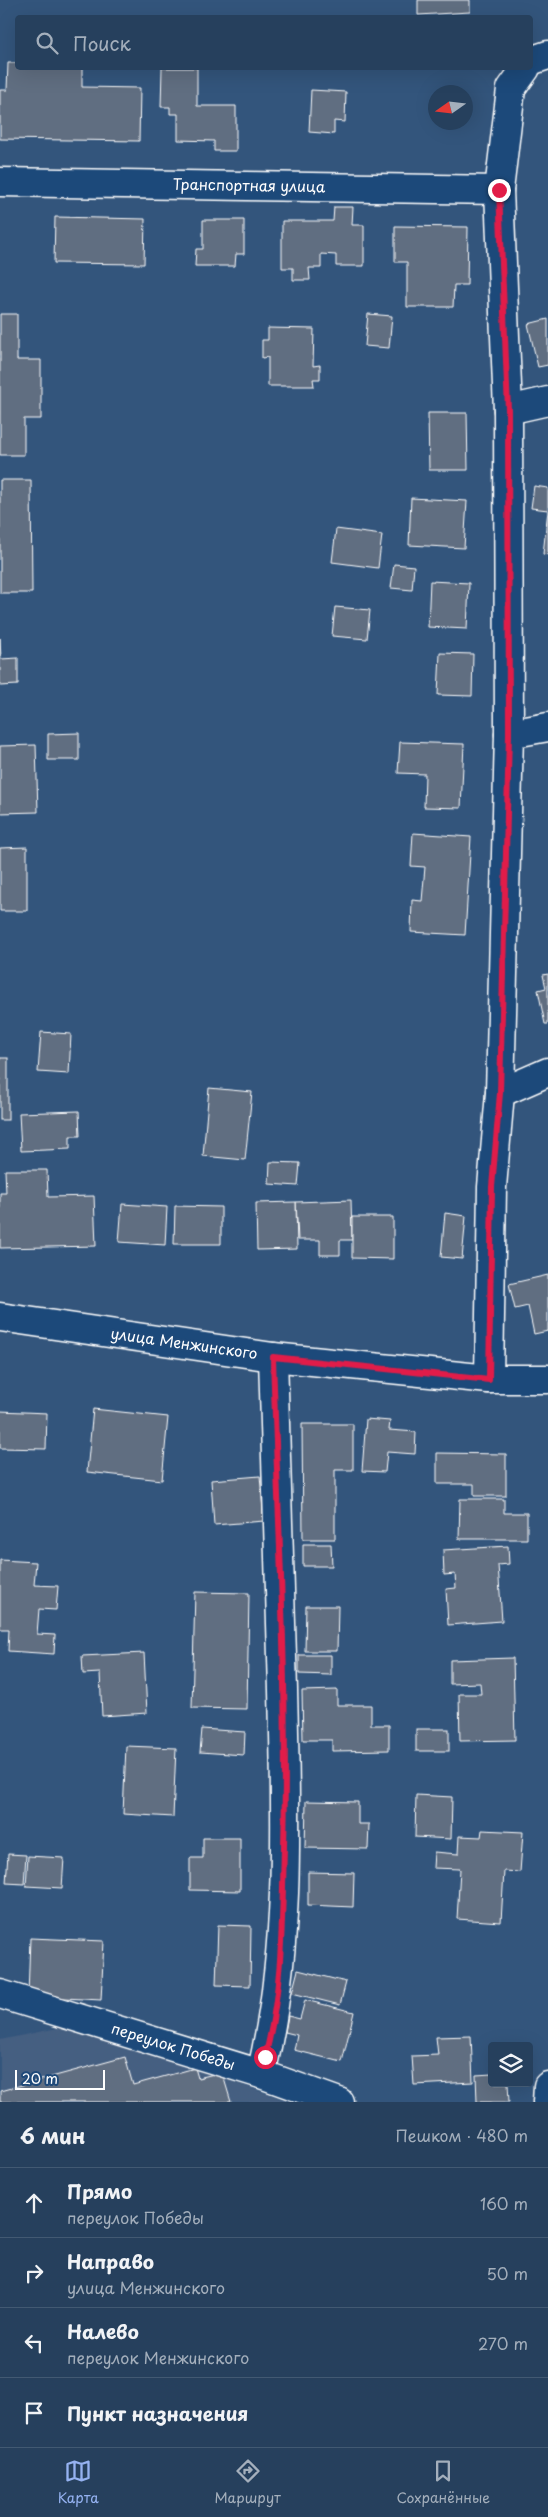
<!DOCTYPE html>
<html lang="ru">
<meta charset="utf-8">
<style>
body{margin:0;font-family:"Playpen Sans",sans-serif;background:#2e4763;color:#f1f3f6}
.controls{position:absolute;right:15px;bottom:15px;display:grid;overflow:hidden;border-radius:5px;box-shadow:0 5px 20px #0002}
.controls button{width:45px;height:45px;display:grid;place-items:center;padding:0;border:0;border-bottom:1px solid #425972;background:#26405d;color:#f1f3f6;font:25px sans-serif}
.compass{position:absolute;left:428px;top:85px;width:45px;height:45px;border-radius:50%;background:#26405d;box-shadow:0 5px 20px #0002;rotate:256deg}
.scale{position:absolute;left:15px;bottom:12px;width:90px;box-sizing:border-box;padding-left:5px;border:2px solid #fff;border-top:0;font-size:14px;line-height:18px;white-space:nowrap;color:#fff;-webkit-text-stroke:4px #1f4a7a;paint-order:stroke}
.stop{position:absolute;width:15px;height:15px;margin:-11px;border:4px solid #e11d48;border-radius:50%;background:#fff}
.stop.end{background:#e11d48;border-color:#fff;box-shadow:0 1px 5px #0008}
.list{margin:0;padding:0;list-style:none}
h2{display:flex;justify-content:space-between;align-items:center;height:65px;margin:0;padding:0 20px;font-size:21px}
h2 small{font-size:16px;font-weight:400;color:#a4afbc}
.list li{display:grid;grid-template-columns:32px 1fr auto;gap:15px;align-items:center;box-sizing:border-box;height:70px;padding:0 20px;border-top:1px solid #425972}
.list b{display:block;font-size:19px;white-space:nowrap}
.list p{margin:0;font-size:16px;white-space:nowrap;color:#a4afbc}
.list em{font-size:16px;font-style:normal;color:#a4afbc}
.icon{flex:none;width:28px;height:28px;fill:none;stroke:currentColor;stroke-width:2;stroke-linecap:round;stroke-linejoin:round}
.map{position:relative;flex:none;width:548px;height:2102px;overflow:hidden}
.search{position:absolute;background:#26405d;box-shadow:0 5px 20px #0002;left:15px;right:15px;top:15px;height:55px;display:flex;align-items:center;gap:12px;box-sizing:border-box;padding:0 18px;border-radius:5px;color:#a4afbc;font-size:19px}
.sheet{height:345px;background:#26405d}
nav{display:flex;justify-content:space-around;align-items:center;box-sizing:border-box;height:70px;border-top:1px solid #425972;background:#26405d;font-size:14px;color:#a4afbc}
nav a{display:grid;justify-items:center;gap:2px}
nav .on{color:#95b2f1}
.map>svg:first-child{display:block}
</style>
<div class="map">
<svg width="548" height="2102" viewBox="0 0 548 2102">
<rect width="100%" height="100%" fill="#33557c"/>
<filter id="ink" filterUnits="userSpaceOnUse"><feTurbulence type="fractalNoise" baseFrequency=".02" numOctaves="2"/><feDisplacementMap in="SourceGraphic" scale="10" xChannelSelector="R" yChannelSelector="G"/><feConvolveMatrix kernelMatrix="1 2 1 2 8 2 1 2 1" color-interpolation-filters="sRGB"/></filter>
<g filter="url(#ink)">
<path fill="#455f81" d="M72,2025L291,2102H0V2040Z"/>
<g fill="#616e81" stroke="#fff">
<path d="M418,0H470V12L418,15Z"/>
<path d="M8,63H18V68H82V87L140,88L139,141L0,139V90H7Z"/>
<path d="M162,68H197V106H236V151H214V141L178,140V114H170V107H161Z"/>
<path d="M311,90L346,92L345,122L334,121V134L309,132Z"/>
<path d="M334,207H353L352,225H364V266H336V255L321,254V268H309L310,280H293V268H282V221H333Z"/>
<path d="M55,217L145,219L144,264L54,263Z"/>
<path d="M203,220H244V254H236L235,266H195L196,249H203Z"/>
<path d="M395,226L468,227L467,285H454L453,307H407V262H395Z"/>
<path d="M0,314H17V360H41V419H24V455H0Z"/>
<path d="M368,314L392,316L389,348L365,346Z"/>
<path d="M548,319V365L538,367L528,324Z"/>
<path d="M268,328L314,329L313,366L320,365V379H313L314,386H268V357L262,358V340H268Z"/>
<path d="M428,413H467L468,470H429Z"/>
<path d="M0,480H31L32,593H0Z"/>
<path d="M534,486L548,488V510L531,508Z"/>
<path d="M411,498L467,501L464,548L409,545Z"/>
<path d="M548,510V555L543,554Z"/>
<path d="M336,529L382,535L378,568L332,562Z"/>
<path d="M394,564L414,566L412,590L391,588Z"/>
<path d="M430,581L469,583L467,629L428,627Z"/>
<path d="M335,607L370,610L367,639L332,636Z"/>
<path d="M0,638L1,659L18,658V685L0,686Z"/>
<path d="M440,653L473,654L472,696L438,695Z"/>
<path d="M79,733V760H48V734Z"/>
<path d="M400,742L464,744L461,808L424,807L425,774L398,773Z"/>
<path d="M36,745L38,812L0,813V746Z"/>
<path d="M413,833L471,837L465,935L411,932L412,900L422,901L425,867L411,866Z"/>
<path d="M27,847V911H0V848Z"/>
<path d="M548,974V1024H545L538,990L546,988L543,975Z"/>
<path d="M41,1032L71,1034L69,1074L38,1072Z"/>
<rect x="0" y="1058" width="8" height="62"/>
<path d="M209,1088L252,1092L245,1160L203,1156Z"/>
<path d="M79,1111L80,1136H70V1149L21,1151L19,1113Z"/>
<path d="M270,1162L300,1163L298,1186L269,1184Z"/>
<path d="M5,1170H47L48,1197L94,1196L96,1246L0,1248V1193H6Z"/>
<path d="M351,1200L352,1240H340V1255H320V1240H298L296,1202Z"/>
<path d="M296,1202L297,1249L257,1250L256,1203Z"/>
<path d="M122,1204L167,1207L165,1245L119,1242Z"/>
<path d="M175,1206L221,1207V1244H174Z"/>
<path d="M445,1213L466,1216L462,1259L441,1257Z"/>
<path d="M352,1217H393V1259L352,1258Z"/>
<path d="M548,1275V1331L534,1334L528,1306L515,1309L509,1284Z"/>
<path d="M93,1409L168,1417L162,1480L87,1472Z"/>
<path d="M0,1411L47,1413L46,1449L0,1448Z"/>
<path d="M366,1419L390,1421L389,1430L416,1432L415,1454L387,1452L385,1472L362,1471Z"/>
<path d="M302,1424H353V1470H335V1539H303Z"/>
<path d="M437,1453L506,1454V1496H474V1484H437Z"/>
<path d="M260,1476L264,1521L214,1525L211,1480Z"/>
<path d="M460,1499H504V1513H527V1539H459Z"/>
<path d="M303,1544H331L332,1566H303Z"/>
<path d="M508,1546L509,1564L498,1565L502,1621L448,1625L446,1589L456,1588L455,1574L444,1575L443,1550Z"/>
<path d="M0,1560L36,1562L34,1585L58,1586L56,1610L39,1609L37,1634L55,1635L54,1654L8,1651L9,1629H0Z"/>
<path d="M195,1592L249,1593L247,1709L192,1708Z"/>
<path d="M306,1606H338L337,1651H305Z"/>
<path d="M144,1653L147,1713L102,1716L100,1673L83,1674L82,1656Z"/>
<path d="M299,1655H331V1675L299,1674Z"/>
<path d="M513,1658L515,1740L460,1741L459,1694H481L480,1683L450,1684V1660Z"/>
<path d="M337,1690V1705H371V1725H389V1750L332,1751V1740H303L302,1691Z"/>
<path d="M202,1729L245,1732L244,1755L200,1752Z"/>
<rect x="416" y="1729" width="33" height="22"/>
<path d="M126,1746L176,1748L173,1817L123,1814Z"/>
<path d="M416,1795L452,1797L451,1839L415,1837Z"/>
<path d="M306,1801L358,1802V1824H369L368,1849L305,1848Z"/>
<path d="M482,1830L523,1832L520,1872L504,1871L501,1922L457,1919L460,1869L433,1868L434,1852L458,1854L459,1836L481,1837Z"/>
<path d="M203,1838H240V1891L190,1890V1858H203Z"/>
<path d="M8,1854L26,1855L24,1884L6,1883Z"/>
<path d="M28,1856L64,1858L62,1888L26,1886Z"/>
<path d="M308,1872L354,1873L353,1907L308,1905Z"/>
<path d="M218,1925L251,1926L250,1986L216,1985Z"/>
<path d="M30,1938L104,1941L101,2000L28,1996Z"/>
<path d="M298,1970L346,1982L340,2005L292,1993Z"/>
<path d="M305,2000L354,2012L342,2062L294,2050L297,2035L285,2032L288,2016L300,2019Z"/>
<path d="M471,2036L473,2082L414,2085L412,2056L438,2055L436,2037Z"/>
<path d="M125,2057L133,2085L195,2068L198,2078L222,2072L231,2102H0V2091Z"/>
<path d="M492,2074V2083H508L509,2102H477L476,2075Z"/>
</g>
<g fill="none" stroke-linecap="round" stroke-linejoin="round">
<defs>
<g id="minor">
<path d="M530,61L548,55"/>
<path d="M0,182L499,190"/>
<path d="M508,410L548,401"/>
<path d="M509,734L548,727"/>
<path d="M500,1093L548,1072"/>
<path d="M0,1317L273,1357L489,1379H548"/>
<path d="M489,1379L492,1187L500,1093L509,734L508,410L499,190L511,89L526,68"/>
<path d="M0,1994L261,2074C291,1949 286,1817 283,1690C280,1579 277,1468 273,1357"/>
<path d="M261,2074L339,2102"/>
<path d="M547,2102L548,2086"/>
</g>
</defs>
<use href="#minor" stroke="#fff" stroke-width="31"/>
<use href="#minor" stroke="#1f4a7a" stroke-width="28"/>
</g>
</g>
<g fill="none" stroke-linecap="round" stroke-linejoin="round" filter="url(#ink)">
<path stroke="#e11d48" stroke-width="6" d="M265,2057C283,1989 282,1917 284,1847C288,1684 278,1520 273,1357L489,1380L492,1187L500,1093L509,734L508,410L499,190"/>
</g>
<g text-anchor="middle" stroke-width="4.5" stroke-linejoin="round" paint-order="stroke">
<g font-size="15" fill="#fff" stroke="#1f4a7a">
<text transform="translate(249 186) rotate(1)" y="5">Транспортная улица</text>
<text transform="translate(184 1344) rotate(8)" y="5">улица Менжинского</text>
<text transform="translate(173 2047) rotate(17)" y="5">переулок Победы</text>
</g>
</g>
</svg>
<div class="controls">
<button><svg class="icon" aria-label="layers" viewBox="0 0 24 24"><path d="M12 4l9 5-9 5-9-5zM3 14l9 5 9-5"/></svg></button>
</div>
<svg class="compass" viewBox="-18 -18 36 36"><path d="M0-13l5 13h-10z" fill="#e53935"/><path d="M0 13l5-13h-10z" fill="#a4afbc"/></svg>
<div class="scale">20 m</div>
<div class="stop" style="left:265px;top:2057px"></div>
<div class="stop end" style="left:499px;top:190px"></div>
<div class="search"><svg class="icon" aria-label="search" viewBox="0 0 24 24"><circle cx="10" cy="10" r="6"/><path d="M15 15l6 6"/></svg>Поиск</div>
</div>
<section class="sheet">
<h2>6 мин<small>Пешком · 480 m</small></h2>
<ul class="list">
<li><svg class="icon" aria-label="ahead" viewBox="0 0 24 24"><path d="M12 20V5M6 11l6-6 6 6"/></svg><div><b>Прямо</b><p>переулок Победы</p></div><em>160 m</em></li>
<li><svg class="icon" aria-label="right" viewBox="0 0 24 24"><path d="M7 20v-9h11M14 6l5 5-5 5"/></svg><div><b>Направо</b><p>улица Менжинского</p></div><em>50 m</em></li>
<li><svg class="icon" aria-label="left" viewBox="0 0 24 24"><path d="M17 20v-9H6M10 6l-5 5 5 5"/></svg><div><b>Налево</b><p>переулок Менжинского</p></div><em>270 m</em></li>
<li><svg class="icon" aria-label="arrive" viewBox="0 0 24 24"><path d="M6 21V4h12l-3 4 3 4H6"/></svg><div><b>Пункт назначения</b></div></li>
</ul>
</section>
<nav>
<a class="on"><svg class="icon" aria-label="map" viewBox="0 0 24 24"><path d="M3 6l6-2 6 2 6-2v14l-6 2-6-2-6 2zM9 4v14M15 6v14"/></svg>Карта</a>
<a><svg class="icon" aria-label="directions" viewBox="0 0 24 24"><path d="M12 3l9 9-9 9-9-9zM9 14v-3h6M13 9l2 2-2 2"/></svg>Маршрут</a>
<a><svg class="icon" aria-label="saved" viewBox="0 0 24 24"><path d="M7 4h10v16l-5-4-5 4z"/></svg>Сохранённые</a>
</nav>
